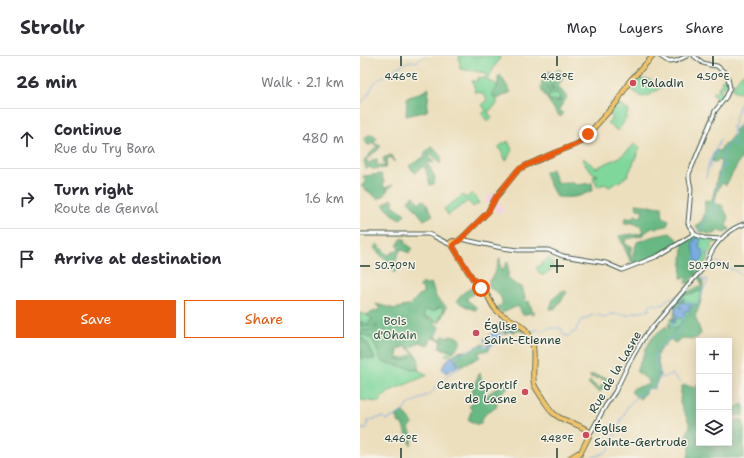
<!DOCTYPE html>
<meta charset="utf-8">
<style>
body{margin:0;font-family:"Shantell Sans",sans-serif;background:#f7f7f7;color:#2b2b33}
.controls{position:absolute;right:12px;bottom:12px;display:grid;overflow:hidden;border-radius:0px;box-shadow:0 2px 10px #0003}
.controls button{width:36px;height:36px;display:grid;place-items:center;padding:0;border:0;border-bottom:1px solid #e1e1e2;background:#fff;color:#2b2b33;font:20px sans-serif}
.stop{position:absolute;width:12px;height:12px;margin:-9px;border:3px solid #ea580c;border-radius:50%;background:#fff}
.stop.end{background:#ea580c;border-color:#fff;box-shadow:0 1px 4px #0008}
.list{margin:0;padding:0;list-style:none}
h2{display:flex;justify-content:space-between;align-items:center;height:52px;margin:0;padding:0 16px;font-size:17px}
h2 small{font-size:13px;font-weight:400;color:#7c7c81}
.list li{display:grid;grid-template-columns:26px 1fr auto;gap:12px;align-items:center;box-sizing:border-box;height:60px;padding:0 16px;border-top:1px solid #e1e1e2}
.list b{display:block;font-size:15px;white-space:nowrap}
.list p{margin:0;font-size:13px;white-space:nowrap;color:#7c7c81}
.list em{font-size:13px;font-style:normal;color:#7c7c81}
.actions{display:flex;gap:8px;padding:12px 16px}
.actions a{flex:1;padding:9px 0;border:1px solid #ea580c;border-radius:0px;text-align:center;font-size:14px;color:#ea580c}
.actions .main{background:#ea580c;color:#fff}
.icon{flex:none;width:22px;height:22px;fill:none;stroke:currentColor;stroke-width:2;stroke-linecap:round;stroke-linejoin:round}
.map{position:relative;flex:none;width:384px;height:402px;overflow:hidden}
header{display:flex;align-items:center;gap:24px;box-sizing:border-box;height:56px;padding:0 20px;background:#fff;border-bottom:1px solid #e1e1e2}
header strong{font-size:19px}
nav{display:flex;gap:22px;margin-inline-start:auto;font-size:14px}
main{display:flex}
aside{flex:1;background:#fff}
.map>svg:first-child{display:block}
</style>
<header>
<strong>Strollr</strong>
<nav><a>Map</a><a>Layers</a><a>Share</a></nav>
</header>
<main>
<aside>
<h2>26 min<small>Walk · 2.1 km</small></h2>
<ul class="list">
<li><svg class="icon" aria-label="ahead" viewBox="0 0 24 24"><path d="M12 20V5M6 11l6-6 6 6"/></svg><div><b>Continue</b><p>Rue du Try Bara</p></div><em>480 m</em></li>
<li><svg class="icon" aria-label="right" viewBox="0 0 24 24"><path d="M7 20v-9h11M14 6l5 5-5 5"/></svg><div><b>Turn right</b><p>Route de Genval</p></div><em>1.6 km</em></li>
<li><svg class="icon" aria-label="arrive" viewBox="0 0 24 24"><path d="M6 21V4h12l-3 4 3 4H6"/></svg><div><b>Arrive at destination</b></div></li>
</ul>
<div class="actions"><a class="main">Save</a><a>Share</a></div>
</aside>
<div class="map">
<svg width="384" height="402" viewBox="0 0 384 402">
<rect width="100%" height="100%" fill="#f7f3e8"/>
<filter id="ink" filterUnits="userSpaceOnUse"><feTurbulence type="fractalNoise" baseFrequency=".025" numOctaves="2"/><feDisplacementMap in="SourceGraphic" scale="8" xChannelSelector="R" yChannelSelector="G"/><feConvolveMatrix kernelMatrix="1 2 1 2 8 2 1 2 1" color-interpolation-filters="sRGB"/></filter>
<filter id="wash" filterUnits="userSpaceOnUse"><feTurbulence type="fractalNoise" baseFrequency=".012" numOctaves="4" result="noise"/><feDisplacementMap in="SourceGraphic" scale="16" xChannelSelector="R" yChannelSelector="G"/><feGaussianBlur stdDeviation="0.9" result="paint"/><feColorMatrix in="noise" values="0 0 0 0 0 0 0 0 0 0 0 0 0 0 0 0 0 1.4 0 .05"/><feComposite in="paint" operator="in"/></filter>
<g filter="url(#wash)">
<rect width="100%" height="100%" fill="#ecdfbd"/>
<path fill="#f2cfe0" d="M132,136L145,155L138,158L132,149L128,147L126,149L124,146Z"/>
<g fill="#80d79c" stroke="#508a68" fill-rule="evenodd">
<path d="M99,0H141L127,24L138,29L132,38L138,47L128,56L132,62L128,66L122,58L126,54L122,49L127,43L122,37L114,36L115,34L112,25H117L118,21L124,23L127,17L100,13Z"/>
<path d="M384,16V30L379,37L372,33L379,21Z"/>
<path d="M277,19L282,23L280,24L281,25L284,23L285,24L287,23L294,26L301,28L302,31L290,39L282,41L268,31Z"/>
<path d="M367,21L369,27L360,33L364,41L361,44L358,43L352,37L359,34L358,31L362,27L361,25Z"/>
<path d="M192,29L199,35L198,38L200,40L201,45H194L189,44L188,42L190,37L193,39L195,37L191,34L189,35L187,31Z"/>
<path d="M257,46L269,55L266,60L267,61L258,75L247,67L253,61L248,57Z"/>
<path d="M148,85L152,94L146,105L139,91L143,87V88Z"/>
<path d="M274,88L280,92L268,119L262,124L249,131L245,128L237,131L236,125L233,124L234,119L237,120V121L238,119L234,118L223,106V102L236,112C250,105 265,101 274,88Z"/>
<path d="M112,137L119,147L113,151L108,145L88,159L84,153L103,139L106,142Z"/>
<path d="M337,179L356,183V187H353L351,189L353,191L350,197L346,198L349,199L348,203L337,218H335V211L336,209Z"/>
<path d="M189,202L193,207L191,208L194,212L182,220L176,212Z"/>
<path d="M341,235L342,237L338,248L333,249C330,255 326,260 322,265C319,268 318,271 315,273L309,267L311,266L310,264L314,261L315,246L324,243L319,241L321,240ZM323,245L325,246L327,248L329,247L331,251H329L326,255H324L325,259L321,263L318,262L316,264L314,263V262L318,259L319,256L321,257L320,254L316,259L315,258L316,250H318L322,253V252L319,250L321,249H323Z"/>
<path d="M80,251L84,253L78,266L72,262L64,261V254C70,255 75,255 80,251Z"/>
<path d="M0,257C9,259 17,266 24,272L22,306L58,314L68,319L30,335L24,339L19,346L0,344Z"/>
<path d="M71,281L81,284L80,291L94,295L88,300L85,299L90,295L79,292L81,284L71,282L69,290L60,286L50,292L55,298L46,304L36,303L37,294L45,289L49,292L60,285L65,288ZM45,290L53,297L45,302H37L38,294Z"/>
</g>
<g fill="#68b884" stroke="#447a5c" fill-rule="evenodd">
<path d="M199,13L205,19L198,30L207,41L199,53L203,57L201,61L197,58L182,35C179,27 185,21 189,15L193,18ZM192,29L193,32L198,34L196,36V37L200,40V42H199V44H200L201,45H194L192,44H189L188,42L190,38L191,39L195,37L194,35L192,33L189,35L188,34L187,31H192L191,30Z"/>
<path d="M140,19L151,36L141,41L136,44L132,38L138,29V21Z"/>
<path d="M69,32L67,55L46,60L47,42L62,36Z"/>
<path d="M384,67V75L381,73L379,76L383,79L381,86L384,87V97L366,129L362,127C357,133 356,141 354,148L362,149L369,163L366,168V170L369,172L370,174L364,177L358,174L355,178H349L340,175L336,170L337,169C347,163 344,154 345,144L352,145L361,105L359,104L355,107L354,106L352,105L355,94L360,95L363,89H365L375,77L374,75C376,72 380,68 384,68Z"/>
<path d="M10,78L14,79L17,83L14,86L17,89L18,88L21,89L17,95L12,98L9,102L7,101L6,102L8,107H11L12,104L17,103L18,104L16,108L25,111L23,102L31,99L35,105L34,106L30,101L28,102L27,105L26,106L27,110L25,112L12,113L10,111L6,113L4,105L17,90L15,88H14L11,86L9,90L4,84V83Z"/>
<path d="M72,90L82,102L80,108L71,97L69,99L73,105V107L69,106L67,107L75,121L74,128L70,129L65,111C60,110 59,114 56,117L53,115L49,110L64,101L65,96Z"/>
<path d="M192,113L197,127L212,126L217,129L232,127L233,134C218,142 212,142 196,141L184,117Z"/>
<path d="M21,118L24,126L23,129L25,132L33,129L27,134L25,139L18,143L1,130L6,126L3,120Z"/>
<path d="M54,140L59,147L64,144L73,159L64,164L48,144Z"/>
<path d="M32,143L34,145L32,148L45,158L41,163L36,161L23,149Z"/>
<path d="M276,148L302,151L303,161L309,164L307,170L290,173L281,180L267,183L265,184L266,189L272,190L270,197L272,203L274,202L273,198L277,186L291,181L310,177L320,186L292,202L274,209L270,204L259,180L272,178L274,179L280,178L282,177V172C276,168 272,165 265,168L264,167L265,163L267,161L270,163L276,159L279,161H281L283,154L277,153Z"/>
<path d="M335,179L342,183H341V182L337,181L333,187L336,201L338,207L337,208L339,210L336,208L335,211V218H337L328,228L325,227L327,222H321L323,189L320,187Z"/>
<path d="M42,182L46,184L45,187L52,192L49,197L41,193L35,205L37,206V208H32L35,212H37L38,213L34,217L33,216V212L14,192L17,188L28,199L35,195L37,196L39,191L37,190Z"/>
<path d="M140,202L141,216L148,205V223C153,226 156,230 162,231L166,246L169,245L172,254L175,256L173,259L170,257L163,259L158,250L142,257L135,252L142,249C143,240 137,235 129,232V224L134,219Z"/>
<path d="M338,219L343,224C343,236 341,249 335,260L341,277L339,280L335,283L323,282L315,287L310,283L299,295L297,301L300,318L294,333L291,332L287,333L286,336L280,343L271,336L274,332L290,328L288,324L276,315L285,296V294C292,282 294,278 307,270V271L309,273L310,270L308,269L309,267L315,273C321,268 330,256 333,248H338L342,237L341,235L321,240L320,242L325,243L316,248L315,246L325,234L326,235H328L342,230Z"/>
<path d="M62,227L66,229L71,227L77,243L86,250V253L79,267L78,266L84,253L80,251L74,255L64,254V261L76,265L75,267L79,271L75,281L81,283L83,280C87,281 91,280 96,280V282H100V289L94,295L80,291L82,284L71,281L68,289L60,285L49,292L45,289L37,294L36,303L46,304L55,298C60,302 59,308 58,314L22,306L12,282H8L7,280L0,278V275L3,274L5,275L6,274L15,273L17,270L2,271L0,269V266H3L6,268L13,263L6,259L20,253L16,248L35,253L50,249L59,239L63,237V233L59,230Z"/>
<path d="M112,231L116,236L106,243L116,251V254C112,254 100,248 97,245L102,238Z"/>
<path d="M203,234L207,236L196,252L193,253H190L193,243Z"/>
<path d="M140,265C145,267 150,270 156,268L166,276L165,277L161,274L150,276L148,275L145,278L144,277L137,271Z"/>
<path d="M0,281L4,283L5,288L7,286L15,303H7L6,302H0V298L2,297L1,294H0V289L1,287H0Z"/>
<path d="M123,288L126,291H130L129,294L119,296L120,301L100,311L95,303V301L93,302L91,300L98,296L114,294L115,291Z"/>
<path d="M120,317L123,333L128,325L123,342L147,325L149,331L142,336L135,339L134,343L137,346L136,352L128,355L121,364V367L118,369L108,364L112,353L109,351L114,345L111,343L113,330Z"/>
<path d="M230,319H234L251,323L247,330L239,336L231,330L228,327L231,325L232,327L239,333L245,325L243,323L230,321Z"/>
<path d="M339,328V387H369V365L382,364L384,367V402H328L332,380H328L324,390L323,389L330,369L320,347L321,334L322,330L325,329L335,332L337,329Z"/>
<path d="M372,348L376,352L382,348L384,350V359L371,360L369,357V350Z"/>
<path d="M44,356L51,365V366L53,367L49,372L53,381L51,389L42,368L38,366V361H36L38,358Z"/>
</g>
<g fill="#7aaae4" stroke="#4c748c">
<path d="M337,181L341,183L339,191L343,196L344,201L340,207H338L337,206L332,188Z"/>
<path d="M323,246H325L327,248L329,247L331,249V251H329V255H324L325,259L321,263L318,262L316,264H315L316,266L313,267L312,264L314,263V262L317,259L315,258L316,250H318L322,253V252L319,250L320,249V247Z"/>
<path d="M136,274L141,279L140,283L129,290L127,289L124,284L125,282L130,280L131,278Z"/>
<path d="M91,300L97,307L98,310L86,317L82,312L86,305Z"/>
</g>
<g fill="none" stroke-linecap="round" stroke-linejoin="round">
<g stroke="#7aaae4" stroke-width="1">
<path d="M27,18L45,7L50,5L56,6L65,0"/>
<path d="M16,26L19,23L26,19"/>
<path d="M7,40L15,26"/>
<path d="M0,48L6,41"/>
<path d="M367,61V60"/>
<path d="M379,73V70L384,63"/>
<path d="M375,76H372L374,72L371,71L374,69L375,68L374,64C377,60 377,56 379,51C380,48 383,46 384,42"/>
<path d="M371,84C373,88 375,91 379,93"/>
<path d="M368,88L373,82L375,76"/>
<path d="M362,111L367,110"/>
<path d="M350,112V108L351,107L352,102L356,97V95L358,96"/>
<path d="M346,122L349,106L361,83"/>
<path d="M355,140L356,131L359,125L361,115L364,95L367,89"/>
<path d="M337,177L343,169L348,158L351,156H356V154L354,153L355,152L354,147L355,141"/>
<path d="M344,193V195"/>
<path d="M345,195L348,200"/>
<path d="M335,199L336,207L339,210L340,214"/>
<path d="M357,206L378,216L384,223"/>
<path d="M320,242L324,243L333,248"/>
<path d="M311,272L314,268V267"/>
<path d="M170,275H175L176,273H179V274H180V275H183V274L185,275L188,272H201L204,279L208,280L216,275L218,269L223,263H226L230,260L234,259L237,260L239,259L244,262L252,258L268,259L277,256H282L289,254L290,248L303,249C305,243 310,241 317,241"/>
<path d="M117,292V291L120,290L130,291L139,285L147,274L149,276L154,272L157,274L161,272L164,275"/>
<path d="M299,323L311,318L321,327"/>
<path d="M83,325L91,317L101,312L99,307L94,300L95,299L116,292"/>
<path d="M7,369V365C13,364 17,362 23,361L26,364L36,360L44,354L48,349L71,337L82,326"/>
<path d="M0,373H6L7,371"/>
<path d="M232,402L242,398L249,394L248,393L251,390L252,383H253L256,377L259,373V368L261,366L260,363L263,362C265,359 264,356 266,353C269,348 274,345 276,340L283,338L285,336L284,334C288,333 289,330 293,333L294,332V330L295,331L299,322L297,321L299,319L298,318L300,317L298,316L299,314H297V310H296V306L295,305L296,301L297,300L294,298L297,296L310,281L312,284L319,273L318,271C323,264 329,257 333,248H338C340,239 344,232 348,225L347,223L343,224L342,222V216"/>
</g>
</g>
</g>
<g filter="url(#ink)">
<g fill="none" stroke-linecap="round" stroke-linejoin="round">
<defs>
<g id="minor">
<path d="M300,0L309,6L316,5L327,0"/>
<path d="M334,0L343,7L350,9L357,10L364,16L368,22L370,32L366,41L355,55L352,63"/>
<path d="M0,178H68L73,180L91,189"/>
<path d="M334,178C334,174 329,172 328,167L331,133L329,123V118L351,65"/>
<path d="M334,178L344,182L361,183"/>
<path d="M101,182V183L142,192L158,194H188L203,200L246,207L262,214L298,200L334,178"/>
<path d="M229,378L231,376L246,349L255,336L269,307L284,281L344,211V210C347,207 349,201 351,197C357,185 371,172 384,168"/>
</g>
<g id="major">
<path d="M94,187L101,183L128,156L136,141L158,114L165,110L194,97L215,89L221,86L257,46L269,26L293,0"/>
<path d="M92,189L94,187L93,185L91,186V188L94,192C100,202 106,213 113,223C117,228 121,231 125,236C130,242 131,249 136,254C145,263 162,266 168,277C178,292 171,311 174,328C176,334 188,350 192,356C202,367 219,366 229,376V380L220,398L216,399"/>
<path d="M210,402L218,397"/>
</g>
</defs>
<use href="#minor" stroke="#3e5549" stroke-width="5"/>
<use href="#major" stroke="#3e5549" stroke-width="6"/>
<use href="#minor" stroke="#fff" stroke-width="3"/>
<use href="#major" stroke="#f1c36a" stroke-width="4.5"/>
</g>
</g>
<g fill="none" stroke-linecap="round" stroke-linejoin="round" filter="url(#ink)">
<path stroke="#ea580c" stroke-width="5" d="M121,232L113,223L94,192L93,190L94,188L101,183L128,156L136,141L158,114L165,110L194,97L217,88L223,84L228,78"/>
</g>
<path fill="none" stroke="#1f3d34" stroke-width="1.5" d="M41,0V10M197,0V10M353,0V10M197,203V217M0,210H10M190,210H204M374,210H384M41,392V402M197,392V402"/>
<g fill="#d1495b" stroke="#f7f3e8" stroke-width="1.5">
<circle cx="273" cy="27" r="4"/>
<circle cx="116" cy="277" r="4"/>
<circle cx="165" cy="336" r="4"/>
<circle cx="226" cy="379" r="4"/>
</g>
<g text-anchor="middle" stroke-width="3" stroke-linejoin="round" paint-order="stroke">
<g font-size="12" fill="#1f3d34" stroke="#f7f3e8" text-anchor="start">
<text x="281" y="31">Paladin</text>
<text x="124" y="274">Église<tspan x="124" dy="14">Saint-Etienne</tspan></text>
<text x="157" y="333" text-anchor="end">Centre Sportif<tspan x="157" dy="14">de Lasne</tspan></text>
<text x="234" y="376">Église<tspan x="234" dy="14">Sainte-Gertrude</tspan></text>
</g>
<g font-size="12" fill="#325c49" stroke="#f7f3e8">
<text x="35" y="269">Bois<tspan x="35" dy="14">d'Ohain</tspan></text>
</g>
<g font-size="12" fill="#1f3d34" stroke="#f7f3e8">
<text transform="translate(255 316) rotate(-60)" y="4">Rue de la Lasne</text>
</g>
</g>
<g font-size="10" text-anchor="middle" fill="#1f3d34" stroke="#f7f3e8" stroke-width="3" stroke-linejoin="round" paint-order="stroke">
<text x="41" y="24">4.46°E</text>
<text x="197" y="24">4.48°E</text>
<text x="353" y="24">4.50°E</text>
<text x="35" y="213">50.70°N</text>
<text x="349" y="213">50.70°N</text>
<text x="41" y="386">4.46°E</text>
<text x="197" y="386">4.48°E</text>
</g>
</svg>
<div class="controls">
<button>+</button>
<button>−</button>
<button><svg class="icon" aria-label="layers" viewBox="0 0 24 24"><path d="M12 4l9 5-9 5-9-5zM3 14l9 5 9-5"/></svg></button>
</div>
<div class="stop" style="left:121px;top:232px"></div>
<div class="stop end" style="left:228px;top:78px"></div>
</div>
</main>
